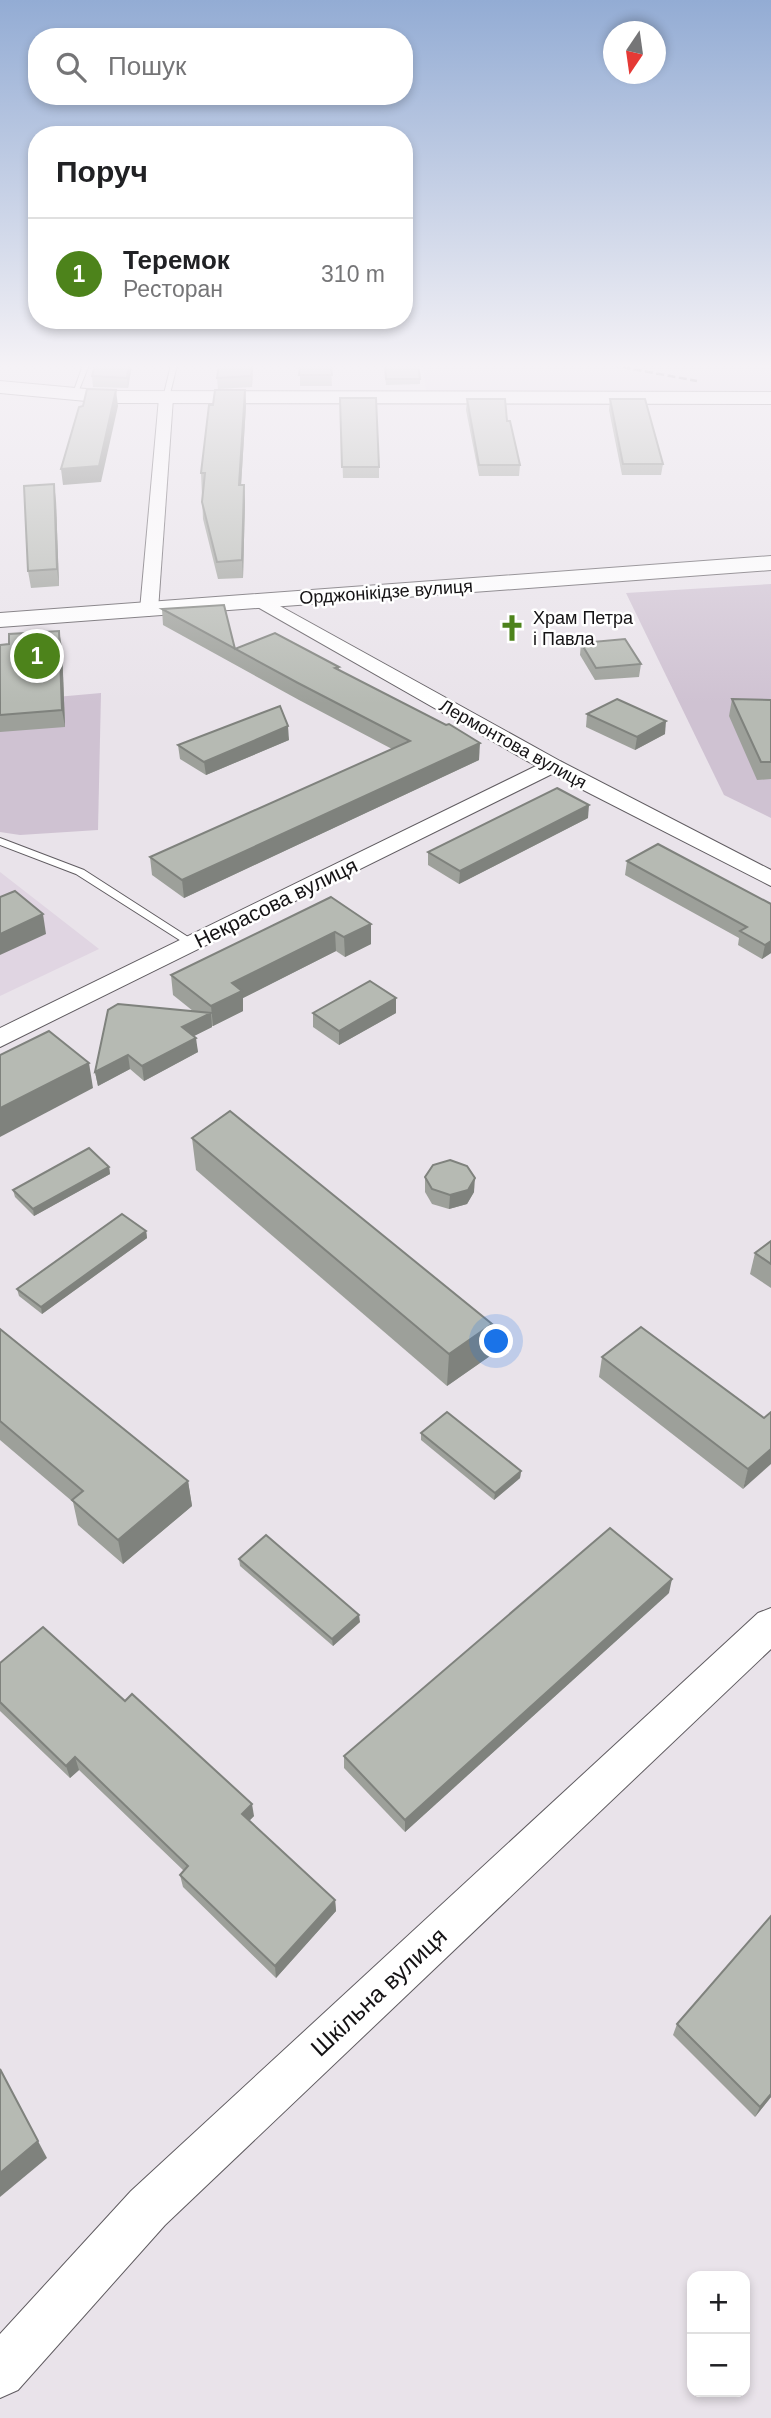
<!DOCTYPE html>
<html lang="uk">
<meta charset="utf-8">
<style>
body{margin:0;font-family:Arial,sans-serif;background:#f6f6f6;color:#202124}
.controls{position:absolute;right:21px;bottom:21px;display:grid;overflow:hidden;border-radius:14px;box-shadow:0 4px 10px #0003}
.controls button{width:63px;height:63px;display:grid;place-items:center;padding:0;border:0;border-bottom:2px solid #e0e0e0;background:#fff;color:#202124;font:35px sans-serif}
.compass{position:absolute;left:603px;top:21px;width:63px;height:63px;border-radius:50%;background:#fff;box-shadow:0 4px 10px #0003;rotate:193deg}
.you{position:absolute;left:497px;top:1342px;width:24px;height:24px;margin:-18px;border:5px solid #fff;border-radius:50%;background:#1a73e8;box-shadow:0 0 0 10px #1a73e833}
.badge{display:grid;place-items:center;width:46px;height:46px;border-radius:50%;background:#4d831b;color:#fff;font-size:23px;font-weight:700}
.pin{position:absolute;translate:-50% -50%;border:4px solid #fff;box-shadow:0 2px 7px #0006}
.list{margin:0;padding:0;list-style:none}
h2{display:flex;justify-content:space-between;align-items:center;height:91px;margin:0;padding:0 28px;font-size:30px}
h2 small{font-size:23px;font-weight:400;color:#757577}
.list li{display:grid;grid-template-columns:46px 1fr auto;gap:21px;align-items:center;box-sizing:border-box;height:112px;padding:0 28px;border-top:2px solid #e0e0e0}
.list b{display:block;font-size:26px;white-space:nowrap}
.list p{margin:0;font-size:23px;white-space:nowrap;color:#757577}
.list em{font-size:23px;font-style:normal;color:#757577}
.icon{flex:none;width:38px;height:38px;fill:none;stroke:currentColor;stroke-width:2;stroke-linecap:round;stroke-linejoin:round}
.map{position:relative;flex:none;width:771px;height:2418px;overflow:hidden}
.search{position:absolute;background:#fff;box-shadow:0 4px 10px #0003;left:28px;top:28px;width:385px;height:77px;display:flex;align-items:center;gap:18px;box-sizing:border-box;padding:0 24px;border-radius:28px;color:#757577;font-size:26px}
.panel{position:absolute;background:#fff;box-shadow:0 4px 10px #0003;left:28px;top:126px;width:385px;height:203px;border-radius:28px}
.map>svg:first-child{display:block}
</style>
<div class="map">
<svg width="771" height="2418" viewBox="0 0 771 2418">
<rect width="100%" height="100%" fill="#e9e3ea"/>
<g fill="#e0d5e2">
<path d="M423,365H771V391L426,392Z"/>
<path d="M0,872L99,949L0,996Z"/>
</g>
<g fill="#cfc2d2">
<path d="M771,584V818L724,795L626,593Z"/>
<path d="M101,693L98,830L20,835L0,832V702Z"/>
</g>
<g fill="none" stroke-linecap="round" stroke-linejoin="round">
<defs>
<g id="lane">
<path d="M83,365H89L77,395L72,396Z"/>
<path d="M171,365H177L169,398L166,400L163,398Z"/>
<path d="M0,838L84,870L199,944L193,948L189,946L76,874L0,845Z"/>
</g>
<g id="street">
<path d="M166,394L173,398L158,610L149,616L140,610L159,398Z"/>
<path d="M260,595L560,761L771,870V886L552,774L0,1047V1028L536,766L254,605L251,601L254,597Z"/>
<path d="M771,1608V1649L165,2225L18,2390L0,2398V2334L131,2191L758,1613Z"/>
</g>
<g id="secondary">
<path d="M0,381L108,391L771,392V404L108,403L0,393Z"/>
<path d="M771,556V570L0,627V613Z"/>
</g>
</defs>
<use href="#lane" stroke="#605c61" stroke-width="2"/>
<use href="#street" stroke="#605c61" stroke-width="2"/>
<use href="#secondary" stroke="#605c61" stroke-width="2"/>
<use href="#lane" fill="#fff" fill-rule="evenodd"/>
<use href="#street" fill="#fff" fill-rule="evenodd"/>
<use href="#secondary" fill="#fff" fill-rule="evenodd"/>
<path stroke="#5b585b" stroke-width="2.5" stroke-dasharray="8 3.5" stroke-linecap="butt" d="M611,365L697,381"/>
</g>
<g fill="#9da09a">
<path d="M95,365H132L128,388L93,387L92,376Z"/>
<path d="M219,365H253L252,387L218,389L217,378Z"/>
<path d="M300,365H331L332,386H300Z"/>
<path d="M384,365L420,379V384L386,385Z"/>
<path d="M245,390L246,406L241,485H244L245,502L243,578L218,579L203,519L201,473L213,405Z"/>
<path d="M340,398L379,467V478H343Z"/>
<path d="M467,399L507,421L520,465L519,476H479L466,410Z"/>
<path d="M610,399L663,464L661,475H622L609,410Z"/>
<path d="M56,501L59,586L31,588L28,571Z"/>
<path d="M162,609L235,649L339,667V671L479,760L184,898L152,875L150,857L392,749L299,700L163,625Z"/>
<path d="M581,643L641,664L639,677L595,680L580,655Z"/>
<path d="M0,645L62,647L65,727L0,732Z"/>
<path d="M732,699L771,700V779L757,780L729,716Z"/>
<path d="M587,714L665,734L635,750L586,727Z"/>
<path d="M289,740L206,775L180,759L178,745Z"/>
<path d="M588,818L459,884L428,865V852Z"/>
<path d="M627,861L771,904V953L762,959L738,945L739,938L625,875Z"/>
<path d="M331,897L371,944L345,957L336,951L243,998V1011L213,1026H212V1027L194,1036L198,1052L144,1081L130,1069L98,1086L95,1072L193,1011L173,995L171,975Z"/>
<path d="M396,998V1013L339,1045L313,1027V1013Z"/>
<path d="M192,1138L492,1324L490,1356L447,1386L196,1170Z"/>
<path d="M109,1167L110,1174L34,1216L15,1197L13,1190Z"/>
<path d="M425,1177L474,1192L467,1204L449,1209L432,1204L425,1192Z"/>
<path d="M146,1231L147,1238L42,1314L19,1296L17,1289Z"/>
<path d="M771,1241V1288L750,1274L755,1253Z"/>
<path d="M0,1329L188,1481L192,1506L123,1564L78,1525L73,1502L0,1440Z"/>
<path d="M602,1357L764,1418L743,1489L599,1377Z"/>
<path d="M421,1433L521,1471L520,1478L494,1500L421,1440Z"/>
<path d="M239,1559L360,1622L333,1646L240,1566Z"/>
<path d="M669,1593L405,1832L344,1768V1756Z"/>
<path d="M0,1663L125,1701L254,1816L249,1821L335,1900L336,1911L276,1978L183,1887L180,1875L184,1871L79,1770L70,1778L0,1711Z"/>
<path d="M677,2024L771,2097L755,2117L673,2035Z"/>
</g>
<g fill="#7f827d">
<path d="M129,365H132L128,388L127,378Z"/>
<path d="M252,365H253L252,387L251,376Z"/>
<path d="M116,390L118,406L101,482L63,485L61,469Z"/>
<path d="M245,390L246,406L240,502L239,485Z"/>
<path d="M54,484L56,501L59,586L57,569Z"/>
<path d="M244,485L245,502L243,578L242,560Z"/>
<path d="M59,631L62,647L65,727L62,710Z"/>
<path d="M666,721L665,734L635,750L637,737Z"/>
<path d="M288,726L289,740L206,775L204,762Z"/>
<path d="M480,743L479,760L184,898L182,880Z"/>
<path d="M589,805L588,818L459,884L460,871Z"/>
<path d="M43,914L46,934L0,955V934Z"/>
<path d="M371,924V944L345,957L344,937Z"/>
<path d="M335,932L336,951L243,998V1011L213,1026L211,1006L232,983Z"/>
<path d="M771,941V953L762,959L765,945Z"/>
<path d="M396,998V1013L339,1045V1031Z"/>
<path d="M211,1013L212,1027L184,1041L182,1027Z"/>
<path d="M196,1038L198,1052L144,1081L142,1066Z"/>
<path d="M128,1055L130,1069L98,1086L95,1072Z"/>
<path d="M89,1063L93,1088L0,1137V1108Z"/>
<path d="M109,1167L110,1174L34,1216L33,1209Z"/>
<path d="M475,1178L474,1192L467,1204L449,1209L450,1195Z"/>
<path d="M146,1231L147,1238L42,1314L41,1307Z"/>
<path d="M492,1324L490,1356L447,1386L449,1354Z"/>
<path d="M771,1449V1464L743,1489L748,1469Z"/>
<path d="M521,1471L520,1478L494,1500L495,1493Z"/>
<path d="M188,1481L192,1506L123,1564L118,1540Z"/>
<path d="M672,1579L669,1593L405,1832V1820Z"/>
<path d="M359,1615L360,1622L333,1646L332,1639Z"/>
<path d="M75,1757L79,1770L70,1778L66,1766Z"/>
<path d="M252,1804L254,1816L244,1826L242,1814Z"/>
<path d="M335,1900L336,1911L276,1978L275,1966Z"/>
<path d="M771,2094V2097L755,2117L760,2107Z"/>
<path d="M38,2141L47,2158L0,2197V2173Z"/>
</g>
<g fill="#b6bab3" stroke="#7f827d" stroke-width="2">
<path d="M95,365H129L127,378L92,376Z"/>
<path d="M219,365H252L251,376L217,378Z"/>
<path d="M300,365H331L332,375H299Z"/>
<path d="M385,365H418L420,379H386Z"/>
<path d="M87,389L116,390L99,466L61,469L79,407L83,406Z"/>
<path d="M215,390H245L239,485H244L242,560L217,562L202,502L205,473H201L209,405H213Z"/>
<path d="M340,398H376L379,467H342Z"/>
<path d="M467,399H505L507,421H510L520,465H479Z"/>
<path d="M610,399H645L663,464H623Z"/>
<path d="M54,484L57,569L28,571L24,486Z"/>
<path d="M224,605L235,649L275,633L339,667L335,668L446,725L449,724L480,743L182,880L150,857L410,741L298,683L162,609Z"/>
<path d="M59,631L62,710L0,715V645L9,644V634Z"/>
<path d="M625,639L641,664L596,668L581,643Z"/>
<path d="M617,699L666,721L637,737L587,714Z"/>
<path d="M732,699L771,700V762H761Z"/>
<path d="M280,706L288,726L204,762L178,745Z"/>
<path d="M557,788L589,805L460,871L428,852Z"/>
<path d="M658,844L771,904V941L765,945L740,931L747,927L627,861Z"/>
<path d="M15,891L43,914L0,934V897Z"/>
<path d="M331,897L371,924L344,937L335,932L232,983L242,991L211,1006L171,975Z"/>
<path d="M370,981L396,998L339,1031L313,1013Z"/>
<path d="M118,1004L211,1013L182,1027L196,1038L142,1066L128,1055L95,1072L108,1010Z"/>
<path d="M49,1031L89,1063L0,1108V1055Z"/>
<path d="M230,1111L492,1324L449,1354L192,1138Z"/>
<path d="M89,1148L109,1167L33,1209L13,1190Z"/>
<path d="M450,1160L467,1166L475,1178L468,1190L450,1195L432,1189L425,1177L433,1165Z"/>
<path d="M122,1214L146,1231L41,1307L17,1289Z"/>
<path d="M771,1241V1264L755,1253Z"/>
<path d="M641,1327L764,1418L771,1412V1449L748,1469L602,1357Z"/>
<path d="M0,1329L188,1481L118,1540L72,1500L83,1491L0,1421Z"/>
<path d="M447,1412L521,1471L495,1493L421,1433Z"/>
<path d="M610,1528L672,1579L405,1820L344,1756Z"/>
<path d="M266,1535L359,1615L332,1639L239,1559Z"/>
<path d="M43,1627L125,1701L132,1694L252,1804L242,1814L335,1900L275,1966L180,1875L188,1866L75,1757L66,1766L0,1702V1663Z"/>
<path d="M771,1916V2094L760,2107L677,2024Z"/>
<path d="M0,2069L38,2141L0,2173Z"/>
</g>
<linearGradient id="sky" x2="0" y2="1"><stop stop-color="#93acd4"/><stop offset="0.52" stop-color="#f5f2f6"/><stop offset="1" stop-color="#f5f2f6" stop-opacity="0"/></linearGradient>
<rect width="771" height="704" fill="url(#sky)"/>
<defs>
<symbol id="church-bare" viewBox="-9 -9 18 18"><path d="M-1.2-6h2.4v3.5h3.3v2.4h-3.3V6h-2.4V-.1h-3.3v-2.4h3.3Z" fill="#4d831b" stroke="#fff" stroke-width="2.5" paint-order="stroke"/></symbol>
</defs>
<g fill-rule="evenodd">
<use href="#church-bare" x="493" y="609" width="38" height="38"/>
</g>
<g text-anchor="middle" stroke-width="5" stroke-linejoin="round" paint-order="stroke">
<g font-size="18" fill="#151315" stroke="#fff">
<text transform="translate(386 592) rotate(-4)" y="6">Орджонікідзе вулиця</text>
<text transform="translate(513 744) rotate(29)" y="6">Лермонтова вулиця</text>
</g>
<g font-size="18" fill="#151315" stroke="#fff" text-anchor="start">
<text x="533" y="624">Храм Петра<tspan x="533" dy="21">і Павла</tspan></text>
</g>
<g font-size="21" fill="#151315" stroke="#fff">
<text transform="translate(276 903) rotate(-26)" y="7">Некрасова вулиця</text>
</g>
<g font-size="24" fill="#151315" stroke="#fff">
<text transform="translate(379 1992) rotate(-43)" y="8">Шкільна вулиця</text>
</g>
</g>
</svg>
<div class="controls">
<button>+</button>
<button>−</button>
</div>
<svg class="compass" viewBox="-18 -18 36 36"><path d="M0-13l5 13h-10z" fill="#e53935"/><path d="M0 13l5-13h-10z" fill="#757577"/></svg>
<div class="you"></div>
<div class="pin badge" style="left:37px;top:656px">1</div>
<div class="search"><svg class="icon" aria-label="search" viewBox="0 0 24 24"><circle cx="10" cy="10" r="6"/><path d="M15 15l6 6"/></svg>Пошук</div>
<section class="panel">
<h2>Поруч<small></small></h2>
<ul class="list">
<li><span class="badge">1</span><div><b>Теремок</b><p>Ресторан</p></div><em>310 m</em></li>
</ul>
</section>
</div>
